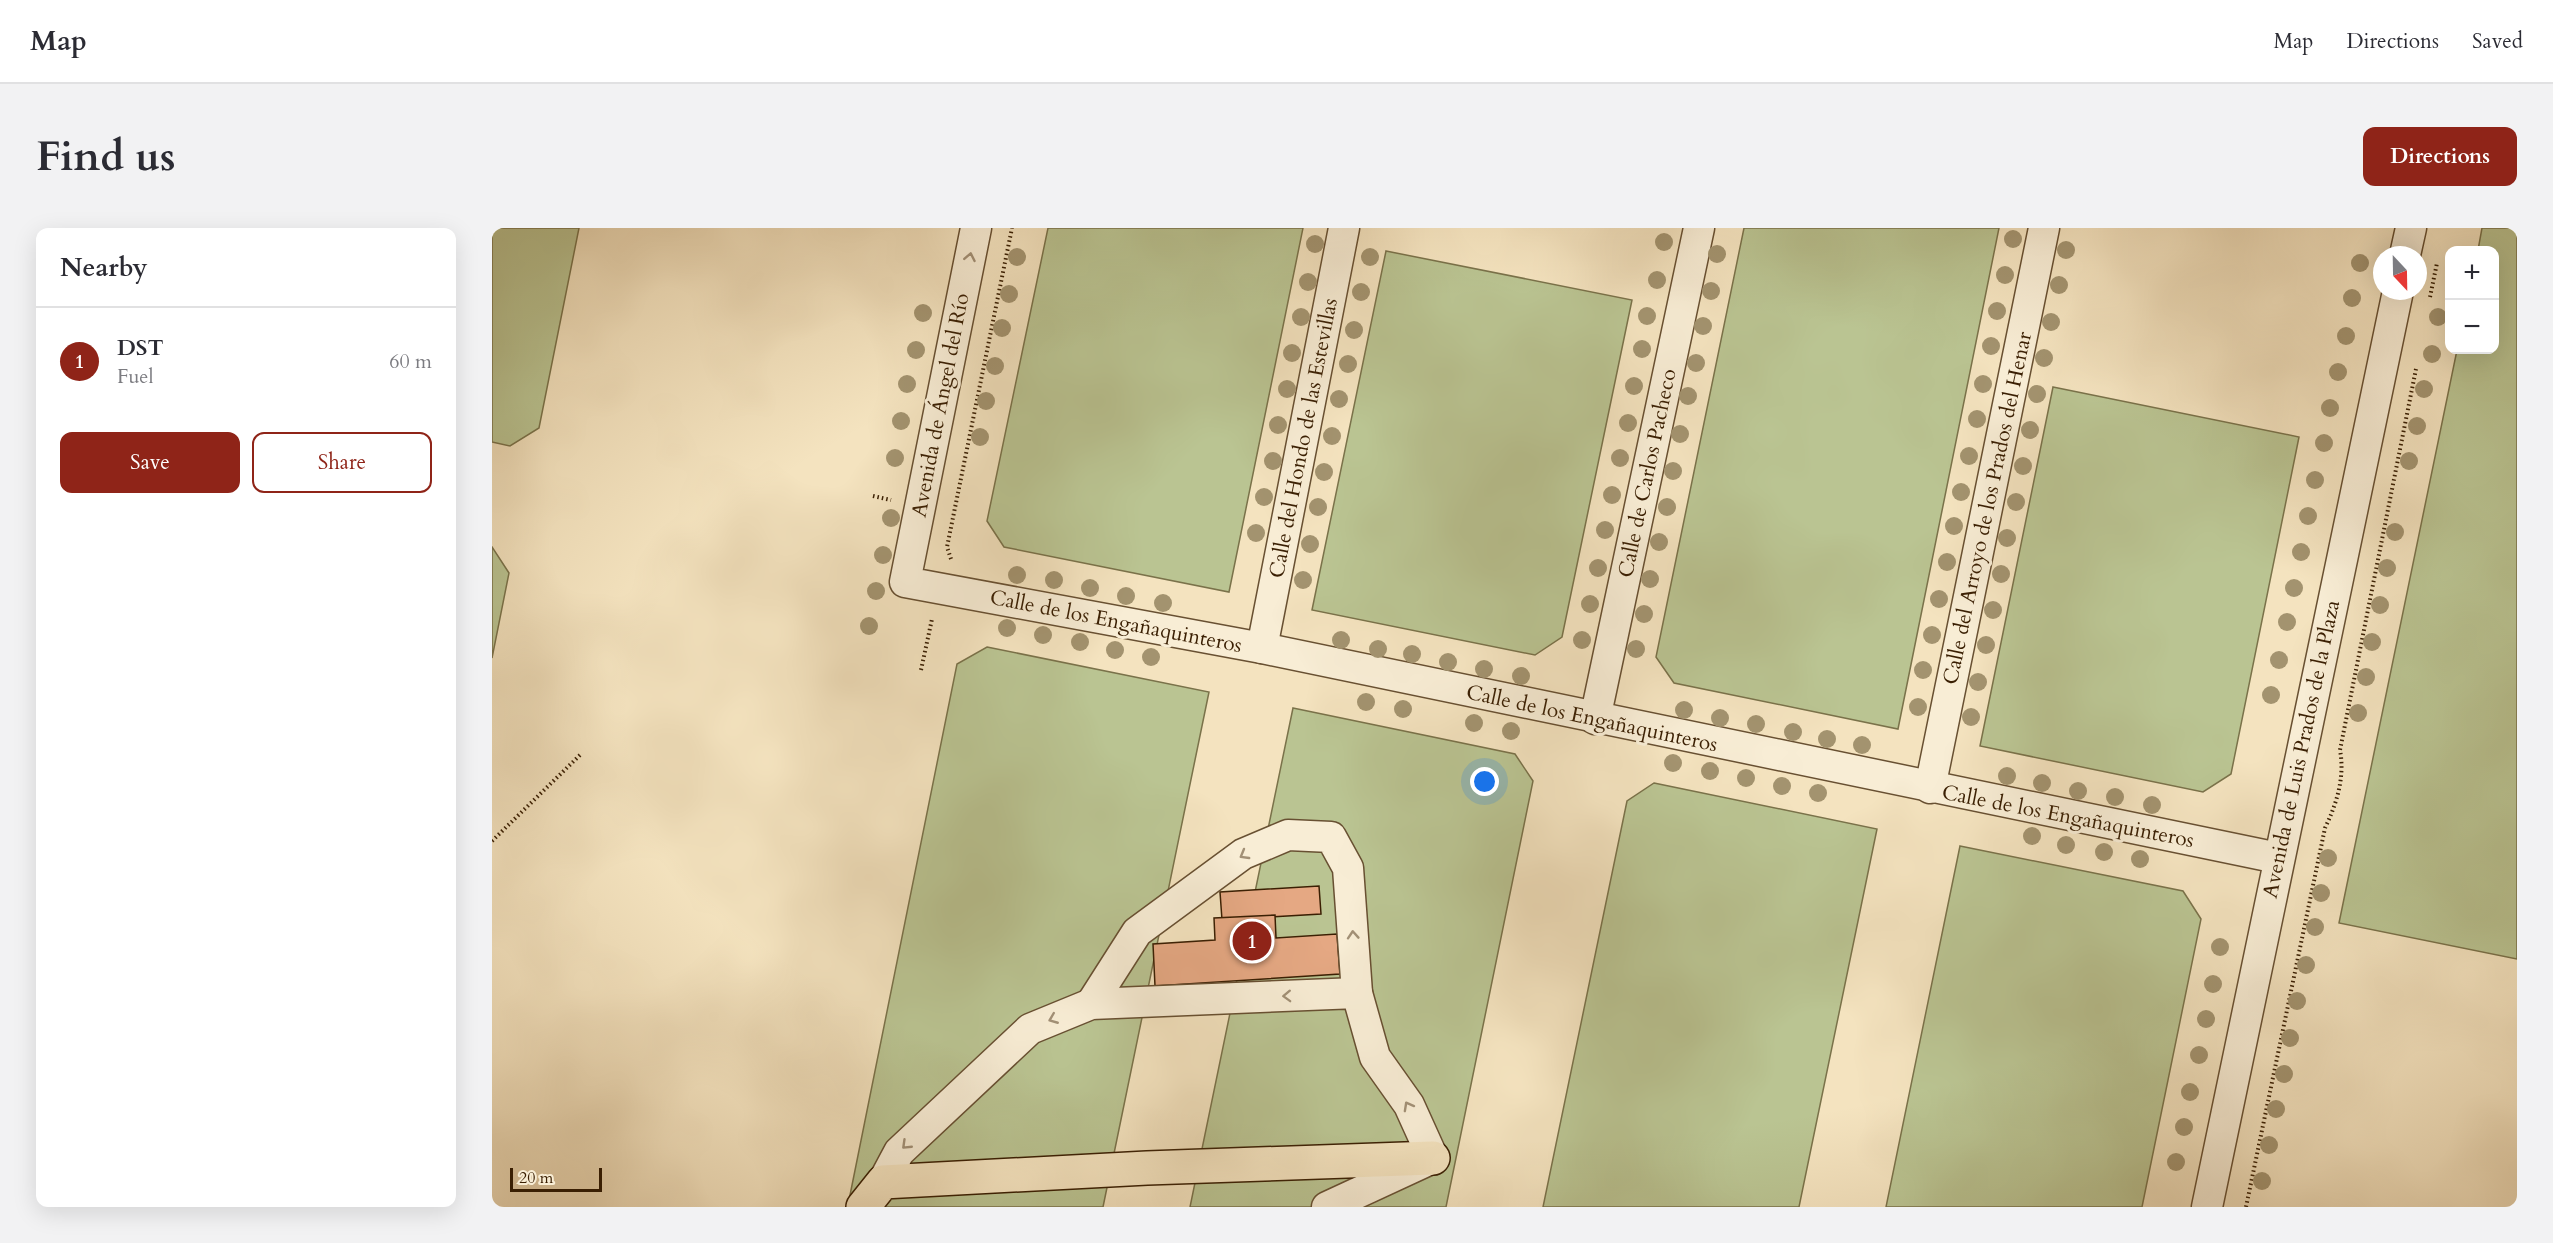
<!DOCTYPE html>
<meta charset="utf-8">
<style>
body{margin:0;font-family:Cardo,serif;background:#f2f2f3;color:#2b2b33}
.controls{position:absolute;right:18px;top:18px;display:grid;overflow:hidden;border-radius:12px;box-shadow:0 6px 24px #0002}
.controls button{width:54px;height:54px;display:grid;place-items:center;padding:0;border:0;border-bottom:2px solid #e1e1e2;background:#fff;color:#2b2b33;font:30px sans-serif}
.compass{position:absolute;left:1881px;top:18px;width:54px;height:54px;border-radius:50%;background:#fff;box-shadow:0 6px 24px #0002;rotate:158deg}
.scale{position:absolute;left:18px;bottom:15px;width:92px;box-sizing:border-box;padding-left:6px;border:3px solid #3a1f03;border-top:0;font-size:16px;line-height:21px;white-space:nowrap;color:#3a1f03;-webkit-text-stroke:4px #f8edd5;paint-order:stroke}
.you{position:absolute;left:993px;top:554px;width:21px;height:21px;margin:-15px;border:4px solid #fff;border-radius:50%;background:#1a73e8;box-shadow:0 0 0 9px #1a73e833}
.badge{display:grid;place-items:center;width:39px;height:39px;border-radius:50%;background:#8f2418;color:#fff;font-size:20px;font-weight:700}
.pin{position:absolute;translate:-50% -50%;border:3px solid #fff;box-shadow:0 2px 6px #0006}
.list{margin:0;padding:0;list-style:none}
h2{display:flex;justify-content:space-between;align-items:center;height:78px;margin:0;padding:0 24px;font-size:26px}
h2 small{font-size:20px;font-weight:400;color:#7c7c81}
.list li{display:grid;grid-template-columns:39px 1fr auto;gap:18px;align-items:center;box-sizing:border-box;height:108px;padding:0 24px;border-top:2px solid #e1e1e2}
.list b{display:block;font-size:22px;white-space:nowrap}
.list p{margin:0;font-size:20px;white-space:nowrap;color:#7c7c81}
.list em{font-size:20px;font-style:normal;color:#7c7c81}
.actions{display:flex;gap:12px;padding:18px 24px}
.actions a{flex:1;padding:14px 0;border:2px solid #8f2418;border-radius:12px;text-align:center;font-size:21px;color:#8f2418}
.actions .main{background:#8f2418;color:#fff}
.map{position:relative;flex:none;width:2025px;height:979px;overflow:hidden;border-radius:12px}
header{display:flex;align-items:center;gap:36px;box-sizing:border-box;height:84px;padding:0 30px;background:#fff;border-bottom:2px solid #e1e1e2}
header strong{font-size:28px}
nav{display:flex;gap:33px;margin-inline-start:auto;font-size:21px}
.intro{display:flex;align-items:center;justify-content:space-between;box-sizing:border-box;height:144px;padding:0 36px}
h1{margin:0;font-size:42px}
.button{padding:15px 27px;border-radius:12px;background:#8f2418;color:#fff;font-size:21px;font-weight:700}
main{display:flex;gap:36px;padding:0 36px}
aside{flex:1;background:#fff;border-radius:12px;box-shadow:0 6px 24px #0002}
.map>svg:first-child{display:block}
</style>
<header>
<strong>Map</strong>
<nav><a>Map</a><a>Directions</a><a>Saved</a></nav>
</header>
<div class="intro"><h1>Find us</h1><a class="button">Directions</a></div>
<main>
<aside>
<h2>Nearby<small></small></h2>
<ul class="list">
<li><span class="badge">1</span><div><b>DST</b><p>Fuel</p></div><em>60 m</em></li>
</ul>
<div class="actions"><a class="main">Save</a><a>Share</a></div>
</aside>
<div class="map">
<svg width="2025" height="979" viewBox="0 0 2025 979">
<rect width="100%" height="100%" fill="#f4e3bf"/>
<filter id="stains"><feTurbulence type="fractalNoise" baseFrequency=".00333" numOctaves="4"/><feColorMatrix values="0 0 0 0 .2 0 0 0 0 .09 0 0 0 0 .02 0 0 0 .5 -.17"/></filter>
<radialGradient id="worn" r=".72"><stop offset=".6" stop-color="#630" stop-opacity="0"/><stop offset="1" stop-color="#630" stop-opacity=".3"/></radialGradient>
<g fill="#bac492" stroke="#7a724a" stroke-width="1.5">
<path d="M0,0H87L47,200L18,218L0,214Z"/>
<path d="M556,0H811L737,364L512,319L495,293Z"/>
<path d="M1252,0H1507L1406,501L1182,455L1164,429Z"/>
<path d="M1990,0H2025V731L1847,695L1965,122H2002V22H1986Z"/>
<path d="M894,23L1140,72L1070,409L1043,427L820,382Z"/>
<path d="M1561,159L1807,209L1739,546L1711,564L1488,518Z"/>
<path d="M0,319L17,345L0,430Z"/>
<path d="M495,419L717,464L611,979H358L356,977L465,436Z"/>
<path d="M801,480L1023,526L1041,553L954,979H698Z"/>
<path d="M1162,555L1385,601L1307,979H1051L1135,573Z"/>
<path d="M1468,618L1691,663L1709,691L1650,979H1394Z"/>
</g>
<g fill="#e5a883" stroke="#3a1f03" stroke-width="1.5">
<path d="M827,658L829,686L730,692L728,664Z"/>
<path d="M783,687L784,710L845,706L848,746L663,758L661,716L723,712L722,690Z"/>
</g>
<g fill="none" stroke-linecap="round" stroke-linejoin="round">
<defs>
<g id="minor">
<path d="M484,0L413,354L770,420L1786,630"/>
<path d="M1913,27L1919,0"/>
<path d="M770,420L852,0"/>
<path d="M1103,491L1207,0"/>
<path d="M1438,560L1552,0"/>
<path d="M599,776L645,704L751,626L796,607L839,609L856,640L865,765"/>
<path d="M391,954L407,924L538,801L599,776L865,765L883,829L917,877L941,930L835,979"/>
<path d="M1715,979L1906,63"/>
</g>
<path id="major" d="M371,979L391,954L655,940L941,930"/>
</defs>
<use href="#minor" stroke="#685032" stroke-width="33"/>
<use href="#major" stroke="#3a1f03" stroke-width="36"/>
<g stroke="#3a1f03" stroke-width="4" stroke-dasharray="1.5 3" stroke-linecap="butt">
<path d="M1938,69L1945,35"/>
<path d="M381,268L399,272"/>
<path d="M459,331L455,319L520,0"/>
<path d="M429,442L440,391"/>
<path d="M0,613L88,527"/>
<path d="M1754,979L1833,600C1845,575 1853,549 1848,522L1924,141"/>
</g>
<use href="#minor" stroke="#f8edd5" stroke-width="30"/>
<use href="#major" stroke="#f4e3bf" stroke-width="33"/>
</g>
<g fill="#a3936f">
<circle cx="1521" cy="11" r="9"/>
<circle cx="1172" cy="14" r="9"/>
<circle cx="823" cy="16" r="9"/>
<circle cx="1574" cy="22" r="9"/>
<circle cx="1225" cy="26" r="9"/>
<circle cx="525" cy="29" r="9"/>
<circle cx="878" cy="29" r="9"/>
<circle cx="1868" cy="35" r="9"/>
<circle cx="1513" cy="47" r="9"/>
<circle cx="1165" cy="52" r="9"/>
<circle cx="816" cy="54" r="9"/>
<circle cx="1567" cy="57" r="9"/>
<circle cx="1219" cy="63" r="9"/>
<circle cx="869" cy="64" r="9"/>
<circle cx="517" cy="66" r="9"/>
<circle cx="1860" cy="70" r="9"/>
<circle cx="1505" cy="83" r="9"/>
<circle cx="431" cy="85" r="9"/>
<circle cx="1155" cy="88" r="9"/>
<circle cx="809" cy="89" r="9"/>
<circle cx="1946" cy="89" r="9"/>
<circle cx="1559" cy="94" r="9"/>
<circle cx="1211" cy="98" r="9"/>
<circle cx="510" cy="100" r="9"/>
<circle cx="862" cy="102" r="9"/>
<circle cx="1854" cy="108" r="9"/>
<circle cx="1499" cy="118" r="9"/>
<circle cx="1150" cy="121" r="9"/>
<circle cx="424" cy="122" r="9"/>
<circle cx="800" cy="125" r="9"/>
<circle cx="1940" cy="126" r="9"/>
<circle cx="1552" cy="130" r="9"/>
<circle cx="1204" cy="135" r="9"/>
<circle cx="856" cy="136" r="9"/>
<circle cx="503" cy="138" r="9"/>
<circle cx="1846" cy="144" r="9"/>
<circle cx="415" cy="156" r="9"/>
<circle cx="1491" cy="156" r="9"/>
<circle cx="1142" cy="158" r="9"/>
<circle cx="795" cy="161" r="9"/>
<circle cx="1932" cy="161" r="9"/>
<circle cx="1545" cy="166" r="9"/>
<circle cx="1196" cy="168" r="9"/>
<circle cx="847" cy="171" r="9"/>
<circle cx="494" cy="173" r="9"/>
<circle cx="1838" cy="180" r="9"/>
<circle cx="1485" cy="191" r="9"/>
<circle cx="409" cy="193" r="9"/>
<circle cx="1136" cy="195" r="9"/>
<circle cx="786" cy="197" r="9"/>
<circle cx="1925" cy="198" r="9"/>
<circle cx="1538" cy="202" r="9"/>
<circle cx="1188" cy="206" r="9"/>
<circle cx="840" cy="208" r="9"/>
<circle cx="488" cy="209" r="9"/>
<circle cx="1832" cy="215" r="9"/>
<circle cx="1477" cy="228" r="9"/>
<circle cx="403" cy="230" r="9"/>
<circle cx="1128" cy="230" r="9"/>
<circle cx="781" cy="233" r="9"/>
<circle cx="1917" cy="233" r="9"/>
<circle cx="1531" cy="238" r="9"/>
<circle cx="1181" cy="243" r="9"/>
<circle cx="832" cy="244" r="9"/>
<circle cx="1823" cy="252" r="9"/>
<circle cx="1469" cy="264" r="9"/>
<circle cx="1120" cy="267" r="9"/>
<circle cx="772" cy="269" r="9"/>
<circle cx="1524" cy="274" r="9"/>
<circle cx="826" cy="279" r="9"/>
<circle cx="1175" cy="279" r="9"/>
<circle cx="1816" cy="288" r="9"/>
<circle cx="399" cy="290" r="9"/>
<circle cx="1462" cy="298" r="9"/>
<circle cx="1113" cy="302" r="9"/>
<circle cx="1903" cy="304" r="9"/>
<circle cx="764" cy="305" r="9"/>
<circle cx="1515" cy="310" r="9"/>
<circle cx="1167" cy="314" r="9"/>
<circle cx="818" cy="316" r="9"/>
<circle cx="1809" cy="324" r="9"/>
<circle cx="391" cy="327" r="9"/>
<circle cx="1455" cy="334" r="9"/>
<circle cx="1106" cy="340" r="9"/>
<circle cx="1895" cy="340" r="9"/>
<circle cx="1509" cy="346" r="9"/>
<circle cx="525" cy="347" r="9"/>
<circle cx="1158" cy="351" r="9"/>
<circle cx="562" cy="352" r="9"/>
<circle cx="811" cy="352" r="9"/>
<circle cx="598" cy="360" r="9"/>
<circle cx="1802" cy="360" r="9"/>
<circle cx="384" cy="363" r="9"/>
<circle cx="634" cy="368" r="9"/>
<circle cx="1447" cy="371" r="9"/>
<circle cx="671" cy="375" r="9"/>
<circle cx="1098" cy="376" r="9"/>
<circle cx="1888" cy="377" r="9"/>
<circle cx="1501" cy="382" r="9"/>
<circle cx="1152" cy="386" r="9"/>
<circle cx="1795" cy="394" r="9"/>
<circle cx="377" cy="398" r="9"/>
<circle cx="515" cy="400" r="9"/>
<circle cx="551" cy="407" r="9"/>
<circle cx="1440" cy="407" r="9"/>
<circle cx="849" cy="412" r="9"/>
<circle cx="1090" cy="412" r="9"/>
<circle cx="588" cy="414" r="9"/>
<circle cx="1880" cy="414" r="9"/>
<circle cx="1494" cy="417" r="9"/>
<circle cx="886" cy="421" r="9"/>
<circle cx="1144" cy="421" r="9"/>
<circle cx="623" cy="422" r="9"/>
<circle cx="920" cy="426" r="9"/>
<circle cx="659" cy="429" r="9"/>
<circle cx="1787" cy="432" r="9"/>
<circle cx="956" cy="434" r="9"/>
<circle cx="992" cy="441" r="9"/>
<circle cx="1431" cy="442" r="9"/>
<circle cx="1029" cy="448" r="9"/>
<circle cx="1874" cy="449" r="9"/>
<circle cx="1486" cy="454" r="9"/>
<circle cx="1779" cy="467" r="9"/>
<circle cx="874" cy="474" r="9"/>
<circle cx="1426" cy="479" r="9"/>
<circle cx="911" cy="481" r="9"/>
<circle cx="1192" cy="482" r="9"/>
<circle cx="1866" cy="485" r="9"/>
<circle cx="1479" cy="489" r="9"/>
<circle cx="1228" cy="490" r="9"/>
<circle cx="982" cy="495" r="9"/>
<circle cx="1264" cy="496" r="9"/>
<circle cx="1019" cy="503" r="9"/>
<circle cx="1301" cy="504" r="9"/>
<circle cx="1335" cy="511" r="9"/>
<circle cx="1370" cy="517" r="9"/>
<circle cx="1181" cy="535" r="9"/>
<circle cx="1218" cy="543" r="9"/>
<circle cx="1515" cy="548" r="9"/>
<circle cx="1254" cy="550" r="9"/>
<circle cx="1550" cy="555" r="9"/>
<circle cx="1290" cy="558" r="9"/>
<circle cx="1586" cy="563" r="9"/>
<circle cx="1326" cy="565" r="9"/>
<circle cx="1623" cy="569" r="9"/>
<circle cx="1660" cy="577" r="9"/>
<circle cx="1540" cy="608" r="9"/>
<circle cx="1574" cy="617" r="9"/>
<circle cx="1612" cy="624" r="9"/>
<circle cx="1836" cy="630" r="9"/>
<circle cx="1648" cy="631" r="9"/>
<circle cx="1829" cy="665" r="9"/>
<circle cx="1823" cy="699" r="9"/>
<circle cx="1728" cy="719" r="9"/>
<circle cx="1814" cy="737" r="9"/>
<circle cx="1721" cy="756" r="9"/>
<circle cx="1805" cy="773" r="9"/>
<circle cx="1714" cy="791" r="9"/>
<circle cx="1798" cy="810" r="9"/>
<circle cx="1707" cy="827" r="9"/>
<circle cx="1792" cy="846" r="9"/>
<circle cx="1698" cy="864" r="9"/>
<circle cx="1784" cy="881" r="9"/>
<circle cx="1692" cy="899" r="9"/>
<circle cx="1777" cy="917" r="9"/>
<circle cx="1684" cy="934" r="9"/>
<circle cx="1770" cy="953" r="9"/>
</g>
<defs><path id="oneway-chevron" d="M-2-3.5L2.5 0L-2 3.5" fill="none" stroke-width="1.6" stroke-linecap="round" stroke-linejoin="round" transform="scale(1.5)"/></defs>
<g stroke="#a29076">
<use href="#oneway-chevron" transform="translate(478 29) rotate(-79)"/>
<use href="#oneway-chevron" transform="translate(752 627) rotate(150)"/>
<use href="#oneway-chevron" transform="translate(861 707) rotate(-94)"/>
<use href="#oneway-chevron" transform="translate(795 768) rotate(178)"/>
<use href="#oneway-chevron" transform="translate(561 791) rotate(158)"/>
<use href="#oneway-chevron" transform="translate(916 878) rotate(-119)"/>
<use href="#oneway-chevron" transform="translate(414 917) rotate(136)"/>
</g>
<g text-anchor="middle" stroke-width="6" stroke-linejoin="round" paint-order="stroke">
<g font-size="21" fill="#3a1f03" stroke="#f8edd5">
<text transform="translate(448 177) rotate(-79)" y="7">Avenida de Ángel del Río</text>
<text transform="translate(811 210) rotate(-79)" y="7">Calle del Hondo de las Estevillas</text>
<text transform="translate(1155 245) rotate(-78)" y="7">Calle de Carlos Pacheco</text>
<text transform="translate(1495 280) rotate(-78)" y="7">Calle del Arroyo de los Prados del Henar</text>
<text transform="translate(624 393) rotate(11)" y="7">Calle de los Engañaquinteros</text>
<text transform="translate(1100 490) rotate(12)" y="7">Calle de los Engañaquinteros</text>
<text transform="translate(1809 521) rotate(-78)" y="7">Avenida de Luis Prados de la Plaza</text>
<text transform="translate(1576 588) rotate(11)" y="7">Calle de los Engañaquinteros</text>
</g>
</g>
<rect width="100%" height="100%" filter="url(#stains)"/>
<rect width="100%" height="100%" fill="url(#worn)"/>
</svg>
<div class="controls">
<button>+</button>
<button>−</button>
</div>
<svg class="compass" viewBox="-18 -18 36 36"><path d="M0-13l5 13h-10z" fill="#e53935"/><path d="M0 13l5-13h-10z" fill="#7c7c81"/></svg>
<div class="scale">20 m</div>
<div class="you"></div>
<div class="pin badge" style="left:760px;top:713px">1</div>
</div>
</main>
